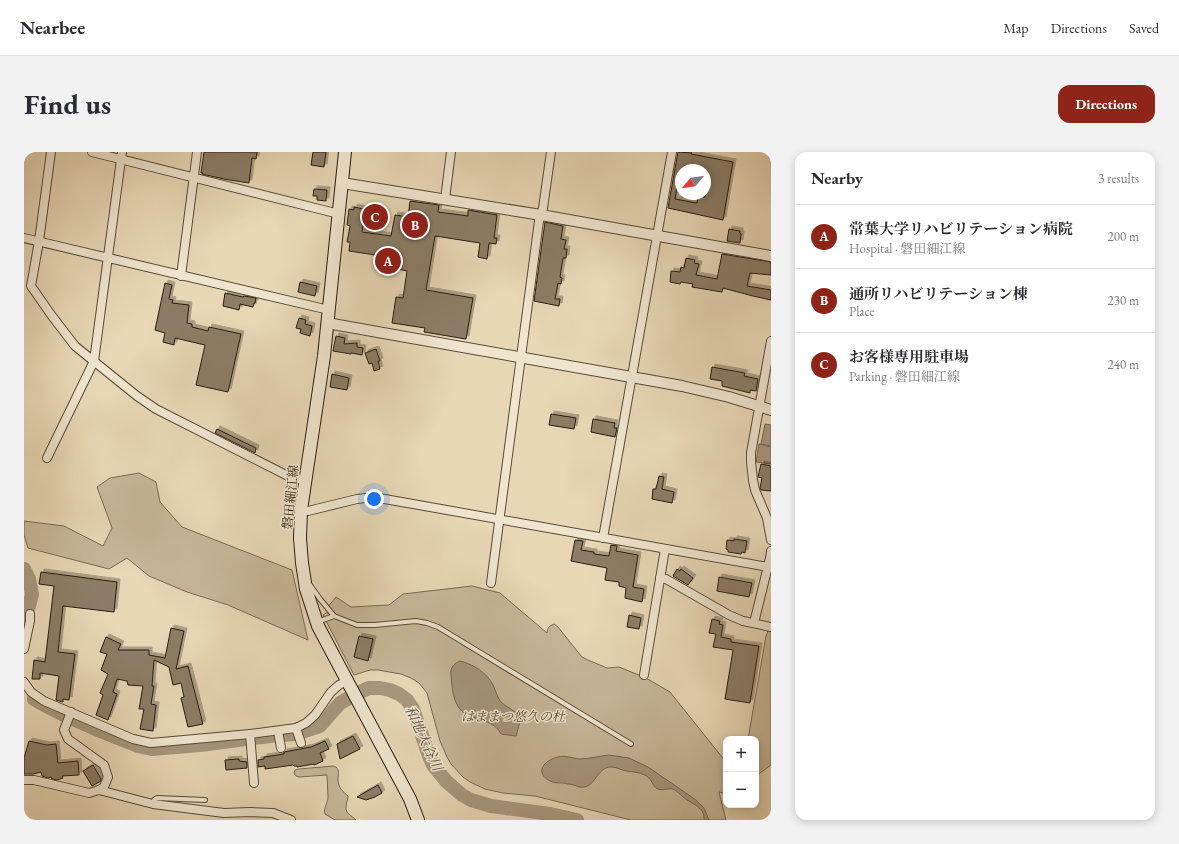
<!DOCTYPE html>
<meta charset="utf-8">
<style>
body{margin:0;font-family:"EB Garamond","Noto Serif JP",serif;background:#f2f2f3;color:#2b2b33}
.controls{position:absolute;right:12px;bottom:12px;display:grid;overflow:hidden;border-radius:8px;box-shadow:0 2px 10px #0003}
.controls button{width:36px;height:36px;display:grid;place-items:center;padding:0;border:0;border-bottom:1px solid #e1e1e2;background:#fff;color:#2b2b33;font:20px sans-serif}
.compass{position:absolute;left:651px;top:12px;width:36px;height:36px;border-radius:50%;background:#fff;box-shadow:0 2px 10px #0003;rotate:241deg}
.you{position:absolute;left:350px;top:347px;width:14px;height:14px;margin:-10px;border:3px solid #fff;border-radius:50%;background:#1a73e8;box-shadow:0 0 0 6px #1a73e833}
.badge{display:grid;place-items:center;width:26px;height:26px;border-radius:50%;background:#8f2418;color:#fff;font-size:13px;font-weight:700}
.pin{position:absolute;translate:-50% -50%;border:2px solid #fff;box-shadow:0 1px 4px #0006}
.list{margin:0;padding:0;list-style:none}
h2{display:flex;justify-content:space-between;align-items:center;height:52px;margin:0;padding:0 16px;font-size:17px}
h2 small{font-size:13px;font-weight:400;color:#7c7c81}
.list li{display:grid;grid-template-columns:26px 1fr auto;gap:12px;align-items:center;box-sizing:border-box;height:64px;padding:0 16px;border-top:1px solid #e1e1e2}
.list b{display:block;font-size:15px;white-space:nowrap}
.list p{margin:0;font-size:13px;white-space:nowrap;color:#7c7c81}
.list em{font-size:13px;font-style:normal;color:#7c7c81}
.map{position:relative;flex:none;width:747px;height:668px;overflow:hidden;border-radius:12px}
header{display:flex;align-items:center;gap:24px;box-sizing:border-box;height:56px;padding:0 20px;background:#fff;border-bottom:1px solid #e1e1e2}
header strong{font-size:19px}
nav{display:flex;gap:22px;margin-inline-start:auto;font-size:14px}
.intro{display:flex;align-items:center;justify-content:space-between;box-sizing:border-box;height:96px;padding:0 24px}
h1{margin:0;font-size:28px}
.button{padding:10px 18px;border-radius:12px;background:#8f2418;color:#fff;font-size:14px;font-weight:700}
main{display:flex;gap:24px;padding:0 24px}
aside{flex:1;background:#fff;border-radius:12px;box-shadow:0 2px 10px #0003}
.map>svg:first-child{display:block}
</style>
<header>
<strong>Nearbee</strong>
<nav><a>Map</a><a>Directions</a><a>Saved</a></nav>
</header>
<div class="intro"><h1>Find us</h1><a class="button">Directions</a></div>
<main>
<div class="map">
<svg width="747" height="668" viewBox="0 0 747 668">
<defs>
<filter id="shadow"><feDropShadow dx="3" dy="-3" stdDeviation="0" flood-color="#0004"/></filter>
</defs>
<rect width="100%" height="100%" fill="#e7d7b5"/>
<filter id="stains"><feTurbulence type="fractalNoise" baseFrequency=".005" numOctaves="4"/><feColorMatrix values="0 0 0 0 .2 0 0 0 0 .09 0 0 0 0 .02 0 0 0 .5 -.17"/></filter>
<radialGradient id="worn" r=".72"><stop offset=".6" stop-color="#630" stop-opacity="0"/><stop offset="1" stop-color="#630" stop-opacity=".3"/></radialGradient>
<g fill="#c6b799" stroke="#766a54">
<path d="M115,321L132,330L136,350L158,375L268,418L284,488L204,453L163,440L125,424L103,406L85,417L4,396L0,383V369L40,374L79,394L88,376L73,335L86,326Z"/>
<path d="M448,434L476,441L523,481C524,475 524,475 530,472L534,475L553,499L558,505L564,508L583,516L595,515L622,526L646,540L702,610V642L695,640L702,668H607L511,644L479,641L461,637L446,630L439,625L427,612L423,605L416,589L403,541L395,531L387,526L377,522L354,518H346L330,523L299,463L304,460L302,457L312,445L327,455L365,453L379,442Z"/>
<path d="M744,479H747V613L732,624V587H724L742,484Z"/>
<path d="M309,614L312,615C316,619 314,622 314,628C314,635 319,640 324,644C324,648 322,651 322,655C321,661 328,664 332,668H311L301,662C299,656 304,651 304,645L303,623L275,625L272,624L270,621L271,618L275,617Z"/>
</g>
<g fill="#a6977d" stroke="#736651">
<path d="M741,272L747,273V294L737,292Z"/>
<path d="M735,292L747,295V312L732,310Z"/>
<path d="M436,509C449,512 463,521 469,533C472,539 473,545 477,550C483,556 493,559 497,566L492,584L477,582C466,561 440,574 431,548C428,541 428,531 427,523C426,516 429,512 436,509Z"/>
<path d="M585,603L605,606L624,615L672,648L680,656L685,668H680C681,654 667,652 659,645C656,642 653,639 649,637C644,636 639,639 634,637C630,636 628,629 625,626C618,620 610,620 602,619C597,618 593,615 587,615C572,615 572,637 556,635C552,634 548,632 544,632C538,630 532,632 526,629C510,621 520,608 534,605C541,603 548,606 555,607C565,607 575,604 585,603Z"/>
</g>
<g fill="none" stroke-linecap="round" stroke-linejoin="round">
<g stroke="#a6977d" stroke-width="14">
<path d="M0,417L5,427L8,442L0,474"/>
<path d="M10,547L15,550L38,562L74,578L114,594L128,597L176,593L246,584L271,582L296,574L316,551L336,540L345,536H356L366,538L375,542L383,548L389,557L405,604L409,613L422,629L438,643L447,648L467,654L526,662L553,668"/>
</g>
</g>
<g fill="#8b7d66" stroke="#271c10" fill-rule="evenodd" filter="url(#shadow)">
<path d="M180,0H233L232,7L228,6L225,31L200,27L178,22L179,21H177Z"/>
<path d="M289,0H302L300,15L287,13Z"/>
<path d="M654,0L668,1L667,2L709,10L699,68L644,56ZM657,18H681V45L674,44L673,51L651,47L654,29L657,30Z"/>
<path d="M290,37L303,38L302,49L293,48V44H289Z"/>
<path d="M386,49L415,53L414,60L444,64V58L473,63L470,86H473L472,92L465,91L463,107L454,105L456,91L411,84L402,138L449,146L442,187L400,180L401,176L368,171L372,145L379,146L383,119L374,117L375,111L358,108V104L325,99L326,90H323L326,74L323,73L325,57L330,58V55L339,57L338,61L341,62L338,80L367,84L371,63L384,65Z"/>
<path d="M521,70L539,74L537,87L542,88L540,97H543L542,106H539L536,125L538,126L537,132L534,131L531,147H536L535,154L510,149Z"/>
<path d="M705,77L716,79V81L717,82L716,91L703,89Z"/>
<path d="M698,102L747,110V123L726,121L723,134L747,138V148L729,144L699,136L698,140L668,135L669,132L657,130L656,132L646,130L647,119L656,120L657,115L660,116L662,106L671,108L670,111L675,112L672,123L693,127Z"/>
<path d="M276,130L293,134L291,144L274,140Z"/>
<path d="M141,131L148,133L145,147L149,148L148,151L165,153L163,171L168,172V175L184,179L185,175L217,182L204,240L172,233L181,193L151,186L150,193L139,190L141,181L131,178Z"/>
<path d="M201,141L219,145L220,144L232,146L231,151H230L229,155L216,152L215,158L199,154Z"/>
<path d="M275,166L282,168L281,172L288,174L286,184L276,181L277,177L272,176Z"/>
<path d="M312,184L321,186L320,192L333,191V195L339,196L338,203L327,201V202L309,199Z"/>
<path d="M352,197L356,209H354L356,217L350,219L348,211L345,212L341,201Z"/>
<path d="M688,215L721,221L720,224L734,227L732,239L726,238V241L698,234V229L686,227Z"/>
<path d="M308,222L325,226L323,238L306,235Z"/>
<path d="M527,262L552,266L550,277L525,273Z"/>
<path d="M569,267L591,271L590,276H593L591,285L567,280Z"/>
<path d="M193,277L232,296L231,301L191,281Z"/>
<path d="M737,312L747,314V339L737,338L736,336L738,326L734,325Z"/>
<path d="M635,324L640,325L638,337L650,340L648,351L628,347L629,337H632Z"/>
<path d="M710,387L723,389L721,401L718,400L717,402L704,400V398L702,397L703,388L710,389Z"/>
<path d="M551,388L559,389L557,398L570,400V402L585,404L587,393L593,394L592,399L614,403L609,435L620,437L618,450L601,446L602,436L595,434V430L581,428L583,416L547,409Z"/>
<path d="M653,417L656,419L657,417L669,426L664,433L649,424Z"/>
<path d="M17,420L93,430L90,460L39,454L34,500L51,502L45,548L39,547V550L32,548L35,524L16,521V527H8L10,508L21,510L30,434L15,432Z"/>
<path d="M695,425L728,431L725,445L693,439Z"/>
<path d="M605,463L617,466L615,477L603,475Z"/>
<path d="M688,467L696,469L695,472L699,473L697,485L707,487V490L735,494L726,551L701,547L709,498L689,495L692,482L685,481Z"/>
<path d="M147,476L160,479L152,517L164,514L179,572L164,575L157,546L160,545L157,531L149,533L145,515L130,508L128,534H130L127,552L132,553L129,579L116,577L120,557H115L119,534L104,533L103,529L93,527L89,540L93,542L84,568L72,563L79,543L76,541L84,522L77,518L83,502L76,500L82,485L97,492L94,498H125V503L141,506Z"/>
<path d="M335,484L349,487L344,509L330,505Z"/>
<path d="M329,584L336,597L316,607L313,592Z"/>
<path d="M5,589L23,593L32,592L34,611L54,609L55,623L38,624L39,626L33,628L28,627L27,625L24,626L18,624L17,620L9,622H0V606Z"/>
<path d="M301,589L305,597L296,601L299,609L290,613V612L273,615V614H270L269,613L241,617V614L234,615V608L240,607V605L260,602V600L287,595Z"/>
<path d="M215,607V609L223,610V616L202,618L201,608Z"/>
<path d="M69,613L77,627V629L68,634L59,619Z"/>
<path d="M354,633L358,641L351,645L342,648L333,645Z"/>
</g>
<g fill="none" stroke-linecap="round" stroke-linejoin="round">
<defs>
<g id="service">
<path d="M286,433L296,447L310,464L333,473H351L392,469L403,471L414,475L607,592"/>
<path d="M293,470L310,464"/>
<path d="M129,652L130,648L133,646L181,648"/>
</g>
<g id="minor">
<path d="M27,0L15,89L7,134L28,164L51,194L113,244L132,257L268,326L282,328"/>
<path d="M68,0L315,62"/>
<path d="M421,47L427,0"/>
<path d="M0,86L305,158"/>
<path d="M157,124L173,0"/>
<path d="M747,189L727,301V310L729,328L731,338L743,366L747,388"/>
<path d="M23,306L70,209L98,0"/>
<path d="M277,358L284,359L333,347L342,346H355L744,415"/>
<path d="M579,386L648,0"/>
<path d="M636,426L642,427L705,463L719,469L747,475"/>
<path d="M467,431L515,69L519,56L527,0"/>
<path d="M730,471L746,406L747,399"/>
<path d="M0,497L6,469V462"/>
<path d="M620,523L641,397"/>
<path d="M0,530L7,540L20,549L109,587L127,591L226,582L272,576L282,571L291,563L307,540L315,533L323,529"/>
<path d="M47,560L40,578L44,587L80,613L84,625L80,635L75,638"/>
<path d="M272,576L277,591"/>
<path d="M254,579L257,596"/>
<path d="M226,582L230,631"/>
<path d="M0,628H10L65,641L75,638L129,652L200,661L226,660L249,661L267,668"/>
</g>
<g id="tertiary">
<path d="M318,31L517,63L747,104"/>
<path d="M303,171L658,234L705,245L747,258"/>
</g>
<path id="secondary" d="M321,0L300,204L277,358L276,386L278,411L282,437L294,474L386,647L394,668"/>
</defs>
<use href="#service" stroke="#574b39" stroke-width="6"/>
<use href="#minor" stroke="#574b39" stroke-width="10"/>
<use href="#tertiary" stroke="#574b39" stroke-width="12"/>
<use href="#secondary" stroke="#271c10" stroke-width="14"/>
<use href="#service" stroke="#efe5cf" stroke-width="4"/>
<use href="#minor" stroke="#efe5cf" stroke-width="8"/>
<use href="#tertiary" stroke="#efe5cf" stroke-width="10"/>
<use href="#secondary" stroke="#efe5cf" stroke-width="12"/>
</g>
<g text-anchor="middle" stroke-width="3" stroke-linejoin="round" paint-order="stroke">
<g font-size="13" fill="#271c10" stroke="#efe5cf">
<text transform="translate(266 345) rotate(-84)" y="5">磐田細江線</text>
</g>
<g font-size="13" font-style="italic" fill="#574a39" stroke="#efe5cf">
<text x="489" y="569">はままつ悠久の杜</text>
</g>
<g font-size="14" font-style="italic" fill="#5a4d3c" stroke="#efe5cf">
<text transform="translate(400 586) rotate(65)" y="5">和地大谷川</text>
</g>
</g>
<rect width="100%" height="100%" filter="url(#stains)"/>
<rect width="100%" height="100%" fill="url(#worn)"/>
</svg>
<div class="controls">
<button>+</button>
<button>−</button>
</div>
<svg class="compass" viewBox="-18 -18 36 36"><path d="M0-13l5 13h-10z" fill="#e53935"/><path d="M0 13l5-13h-10z" fill="#7c7c81"/></svg>
<div class="you"></div>
<div class="pin badge" style="left:364px;top:109px">A</div>
<div class="pin badge" style="left:391px;top:73px">B</div>
<div class="pin badge" style="left:351px;top:65px">C</div>
</div>
<aside>
<h2>Nearby<small>3 results</small></h2>
<ul class="list">
<li><span class="badge">A</span><div><b>常葉大学リハビリテーション病院</b><p>Hospital · 磐田細江線</p></div><em>200 m</em></li>
<li><span class="badge">B</span><div><b>通所リハビリテーション棟</b><p>Place</p></div><em>230 m</em></li>
<li><span class="badge">C</span><div><b>お客様専用駐車場</b><p>Parking · 磐田細江線</p></div><em>240 m</em></li>
</ul>
</aside>
</main>
